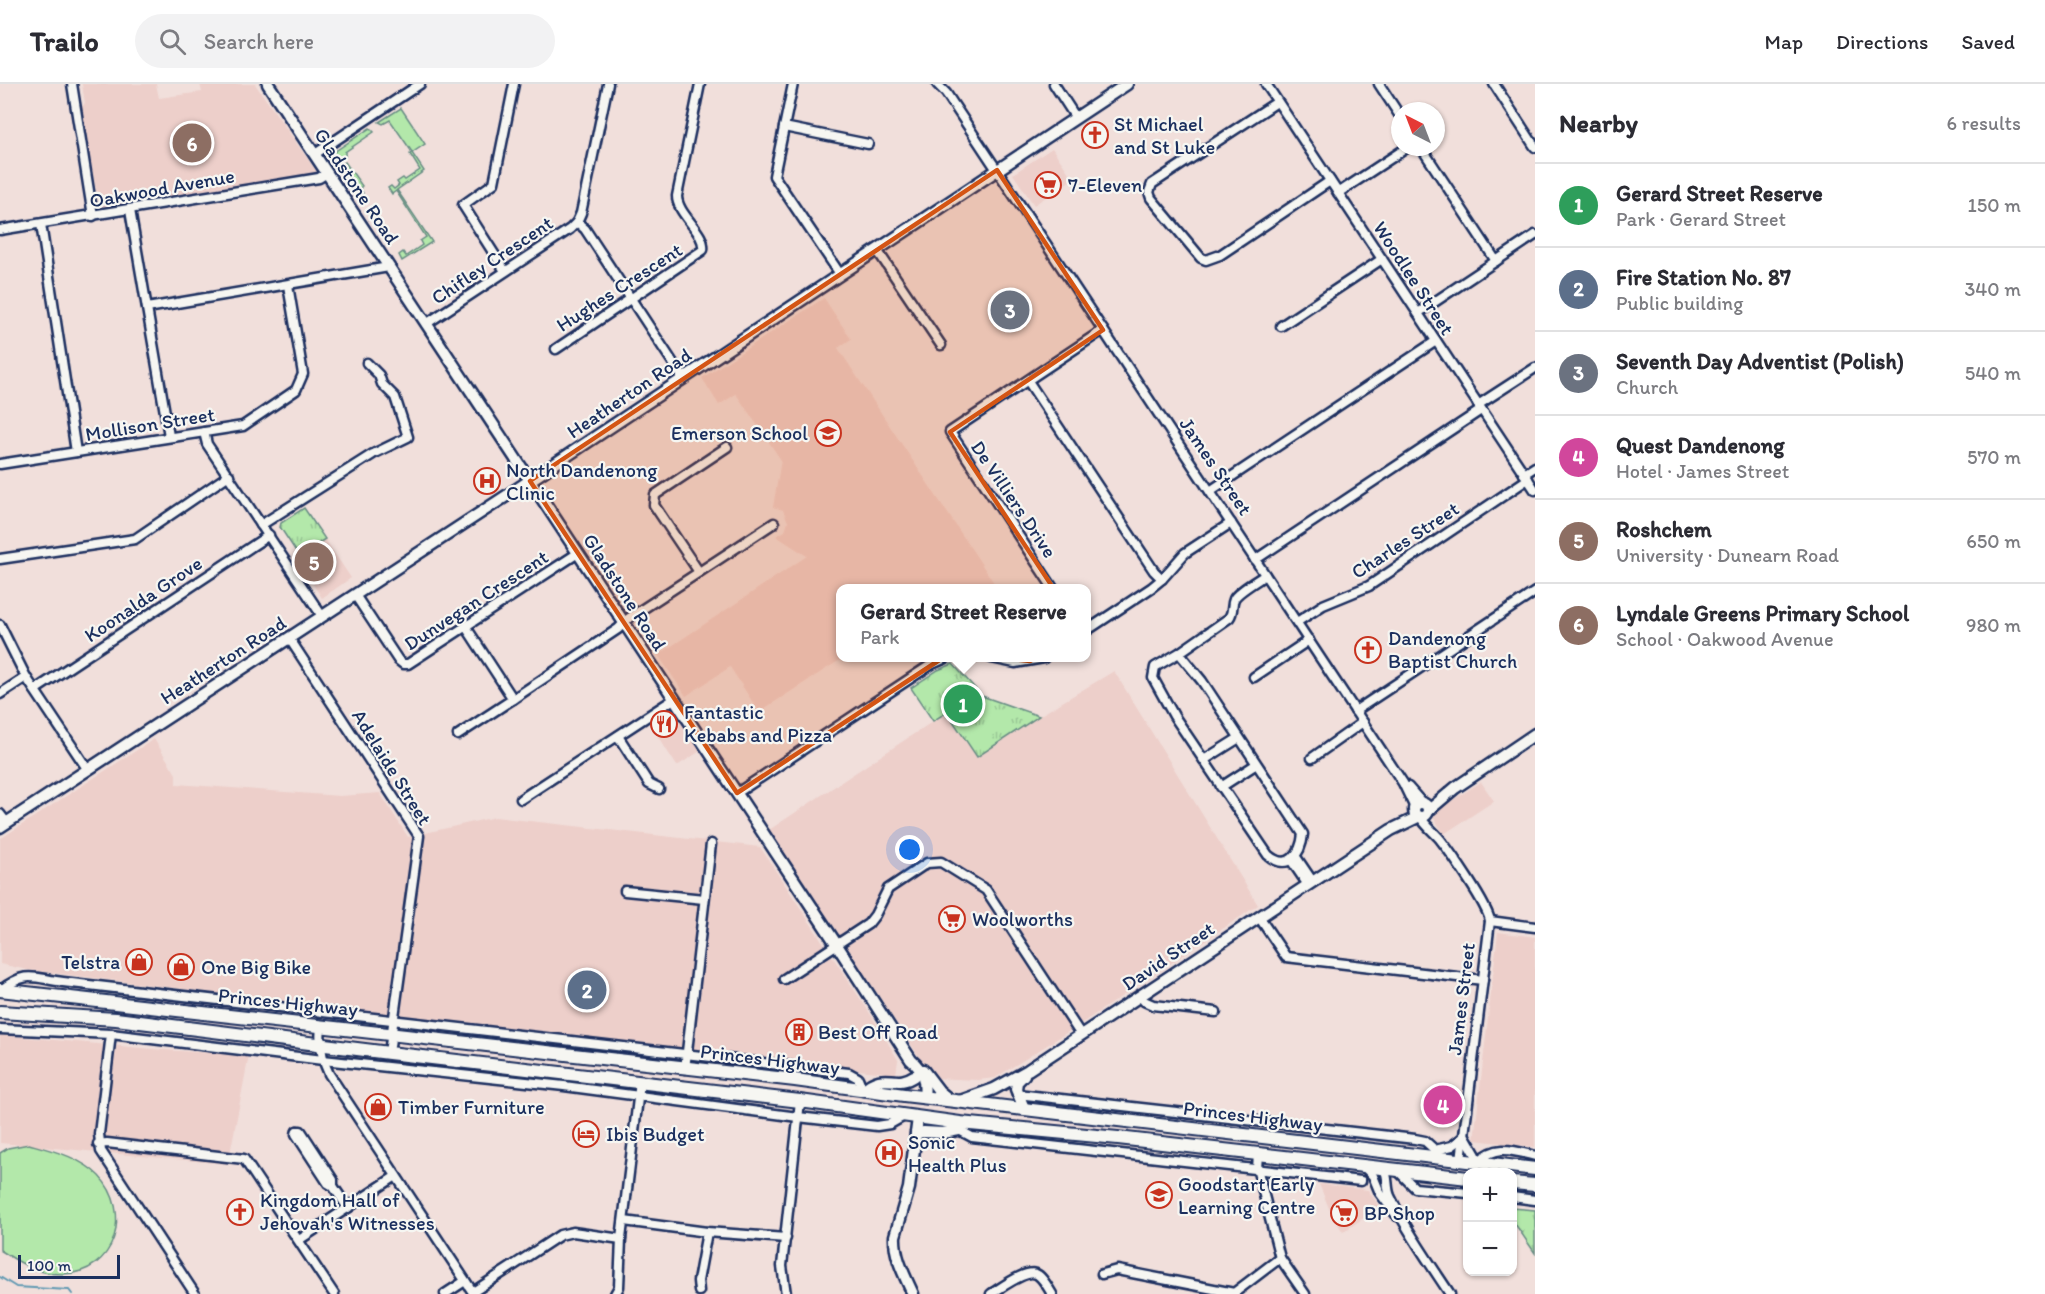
<!DOCTYPE html>
<meta charset="utf-8">
<style>
body{margin:0;font-family:Itim,sans-serif;background:#f2f2f3;color:#2b2b33}
.controls{position:absolute;right:18px;bottom:18px;display:grid;overflow:hidden;border-radius:12px;box-shadow:0 2px 4px #0004}
.controls button{width:54px;height:54px;display:grid;place-items:center;padding:0;border:0;border-bottom:2px solid #e1e1e2;background:#fff;color:#2b2b33;font:30px sans-serif}
.compass{position:absolute;left:1391px;top:18px;width:54px;height:54px;border-radius:50%;background:#fff;box-shadow:0 2px 4px #0004;rotate:318deg}
.scale{position:absolute;left:18px;bottom:15px;width:102px;box-sizing:border-box;padding-left:6px;border:3px solid #1b2f5e;border-top:0;font-size:16px;line-height:21px;white-space:nowrap;color:#1b2f5e;-webkit-text-stroke:4px #f6f6f2;paint-order:stroke}
.you{position:absolute;left:910px;top:766px;width:21px;height:21px;margin:-15px;border:4px solid #fff;border-radius:50%;background:#1a73e8;box-shadow:0 0 0 9px #1a73e833}
.badge{display:grid;place-items:center;width:39px;height:39px;border-radius:50%;background:#c8321e;color:#fff;font-size:20px;font-weight:700}
.pin{position:absolute;translate:-50% -50%;border:3px solid #fff;box-shadow:0 2px 6px #0006}
.popup{position:absolute;left:836px;top:500px;width:255px;height:78px;box-sizing:border-box;display:grid;place-content:center;border-radius:12px;background:#fff;filter:drop-shadow(0 2px 4px #0005);font-size:20px;white-space:nowrap;color:#7c7c81}
.popup b{font-size:22px;color:#2b2b33}
.popup::after{content:'';position:absolute;left:50%;top:100%;margin-left:-12px;border:12px solid transparent;border-top-color:#fff}
.list{margin:0;padding:0;list-style:none}
h2{display:flex;justify-content:space-between;align-items:center;height:78px;margin:0;padding:0 24px;font-size:26px}
h2 small{font-size:20px;font-weight:400;color:#7c7c81}
.list li{display:grid;grid-template-columns:39px 1fr auto;gap:18px;align-items:center;box-sizing:border-box;height:84px;padding:0 24px;border-top:2px solid #e1e1e2}
.list b{display:block;font-size:22px;white-space:nowrap}
.list p{margin:0;font-size:20px;white-space:nowrap;color:#7c7c81}
.list em{font-size:20px;font-style:normal;color:#7c7c81}
.icon{flex:none;width:33px;height:33px;fill:none;stroke:currentColor;stroke-width:2;stroke-linecap:round;stroke-linejoin:round}
.map{position:relative;flex:none;width:1535px;height:1210px;overflow:hidden}
header{display:flex;align-items:center;gap:36px;box-sizing:border-box;height:84px;padding:0 30px;background:#fff;border-bottom:2px solid #e1e1e2}
header strong{font-size:28px}
nav{display:flex;gap:33px;margin-inline-start:auto;font-size:21px}
.search{width:420px;height:54px;background:#f2f2f3;display:flex;align-items:center;gap:15px;box-sizing:border-box;padding:0 21px;border-radius:33px;color:#7c7c81;font-size:22px}
main{display:flex}
aside{flex:1;background:#fff}
.map>svg:first-child{display:block}
</style>
<header>
<strong>Trailo</strong>
<div class="search"><svg class="icon" aria-label="search" viewBox="0 0 24 24"><circle cx="10" cy="10" r="6"/><path d="M15 15l6 6"/></svg>Search here</div>
<nav><a>Map</a><a>Directions</a><a>Saved</a></nav>
</header>
<main>
<div class="map">
<svg width="1535" height="1210" viewBox="0 0 1535 1210">
<defs>
<pattern id="park-tufts" width="24" height="20" patternUnits="userSpaceOnUse" patternTransform="scale(1.5)"><rect width="24" height="20" fill="#b3e8aa"/><path d="M3 7l-1-3M5 7V3M7 7l1-3M15 17l-1-3M17 17v-4M19 17l1-3" fill="none" stroke="#99c795"/></pattern>
</defs>
<rect width="100%" height="100%" fill="#f1dfdb"/>
<filter id="ink" filterUnits="userSpaceOnUse"><feTurbulence type="fractalNoise" baseFrequency=".0167" numOctaves="2"/><feDisplacementMap in="SourceGraphic" scale="12" xChannelSelector="R" yChannelSelector="G"/><feConvolveMatrix kernelMatrix="1 2 1 2 8 2 1 2 1" color-interpolation-filters="sRGB"/></filter>
<g filter="url(#ink)">
<g fill="#edcfca">
<path d="M82,0H156L159,14L202,8L200,0H255L319,91L100,126L80,25L85,19Z"/>
<path d="M1052,64L1073,95L1034,121L1013,90Z"/>
<path d="M824,214L851,255L838,264L994,499L986,504H840V574H843L759,628L730,583L686,612L658,571L807,472L776,452L785,447L788,438L783,426L773,423L781,376L736,310L719,321L702,294Z"/>
<path d="M325,455L351,494L322,514L296,474Z"/>
<path d="M1114,587L1258,821L1082,939L995,994L978,996L933,994L769,746L947,628L977,673L1044,629Z"/>
<path d="M671,622L674,623L702,666L677,682L647,636Z"/>
<path d="M154,655L176,690V700L340,712L380,709L408,753L495,733L760,763L875,937L898,976L896,990L684,967L421,934L28,886L0,880V755Z"/>
<path d="M1481,698L1494,717L1444,750L1431,730Z"/>
<path d="M1498,848L1535,853V1063L1474,1056Z"/>
<path d="M0,951L163,966L249,971L228,1080L0,1059Z"/>
<path d="M1319,1100L1368,1106L1380,1123L1343,1148L1331,1129Z"/>
</g>
<g fill="#b3e8aa" stroke="#678c84" stroke-width="1.5">
<path d="M401,24L425,60L412,69L424,87L397,106L432,158L402,177L399,171L403,168L406,172L422,161L420,157L426,153L396,107L392,110L388,104L391,102L394,105L399,101L397,98L403,94L405,96L420,86L410,70L412,68L390,36L383,40L379,38Z"/>
<path d="M370,44L374,48L345,68V73L335,81L330,74L331,70Z"/>
<path d="M345,78L362,102L360,104L363,109L356,113L337,83Z"/>
<path d="M29,1060C54,1067 80,1073 99,1092C133,1128 116,1189 63,1190C39,1191 20,1179 0,1166V1069L8,1064Z"/>
</g>
<g fill="url(#park-tufts)" stroke="#678c84" stroke-width="1.5">
<path d="M304,424L325,455L299,472L280,443L281,439Z"/>
<path d="M953,580L982,612L1039,632L977,673L947,628L933,637L911,604L938,586Z"/>
<path d="M1512,1124L1535,1126V1169L1513,1137Z"/>
</g>
<g fill="none" stroke-linecap="round" stroke-linejoin="round">
<path stroke="#6199b2" stroke-width="2" d="M0,1193L16,1203L69,1206L72,1210"/>
<defs>
<g id="minor">
<path d="M72,0L93,132"/>
<path d="M793,0L774,92L840,190"/>
<path d="M937,0L946,9L1403,699L1415,724"/>
<path d="M1054,0L1076,34"/>
<path d="M1266,0L1535,406"/>
<path d="M1379,0L1400,32"/>
<path d="M1494,0L1535,63"/>
<path d="M1277,18L1152,100L1149,108L1151,114L1201,174L1206,176L1220,171L1330,97"/>
<path d="M784,43L868,60"/>
<path d="M1421,63L1496,177"/>
<path d="M315,70L420,0"/>
<path d="M1338,109L1408,63"/>
<path d="M130,126L169,352"/>
<path d="M577,138L585,145L683,294"/>
<path d="M41,140L76,368"/>
<path d="M0,146L319,94L327,89"/>
<path d="M877,166L941,261"/>
<path d="M505,187L463,121L494,99L514,0"/>
<path d="M147,224L389,183"/>
<path d="M1418,229L1535,151"/>
<path d="M426,240L570,145L577,138L581,129L608,0"/>
<path d="M1281,242L1382,175"/>
<path d="M556,265L703,166C706,148 677,131 677,112L700,0"/>
<path d="M1028,297L1154,487L1162,495"/>
<path d="M1478,321L1535,284"/>
<path d="M204,348L207,360L322,532"/>
<path d="M0,380L243,342L296,306L303,290L288,201"/>
<path d="M1524,390L1535,383"/>
<path d="M1210,407L1436,257"/>
<path d="M261,441L373,370L408,353L395,313L382,300L379,291L367,279"/>
<path d="M0,475L135,455L229,391"/>
<path d="M1255,476L1481,326"/>
<path d="M699,488L654,421L655,411L727,363"/>
<path d="M1053,504L950,348L1103,246"/>
<path d="M355,511L398,576L403,580H408L578,469"/>
<path d="M1297,538L1323,521L1369,502L1528,395"/>
<path d="M0,541L26,593L88,686"/>
<path d="M466,543L513,615L618,545L629,534L774,439"/>
<path d="M1086,547L1151,504L1162,495L1185,469L1231,439"/>
<path d="M289,554L419,752L389,969"/>
<path d="M1179,569L1202,597L1303,750C1301,770 1288,788 1268,771L1174,632L1153,594L1155,583L1179,569L1229,534C1234,527 1231,522 1234,515C1237,508 1258,496 1265,491"/>
<path d="M991,574L1015,579L1044,574"/>
<path d="M1254,593L1309,556"/>
<path d="M35,606L269,451"/>
<path d="M0,610L26,593"/>
<path d="M1355,627L1535,508"/>
<path d="M458,651L513,615"/>
<path d="M618,652L649,700L659,705"/>
<path d="M1312,674L1363,638"/>
<path d="M1204,676L1239,654"/>
<path d="M1221,703L1255,681"/>
<path d="M1408,703L1422,719"/>
<path d="M737,709L932,580L946,574"/>
<path d="M521,715L674,615"/>
<path d="M0,730L7,739"/>
<path d="M1421,734C1426,742 1434,748 1440,755C1451,769 1488,822 1490,837L1461,1076"/>
<path d="M1296,773L1313,798"/>
<path d="M1291,776L1308,801"/>
<path d="M625,807L704,815"/>
<path d="M1259,833L1286,873L1483,896"/>
<path d="M1490,837L1535,843"/>
<path d="M784,895L868,840L875,831L888,805L927,779L941,778L986,806L1081,951"/>
<path d="M1,906C27,886 33,894 63,898L849,989L858,994L863,1006"/>
<path d="M1140,912L1144,917L1153,921L1216,928"/>
<path d="M321,941C319,959 321,974 329,990L474,1210"/>
<path d="M0,945L111,950L323,976L564,1002L798,1033L877,1042L890,1040L904,1032"/>
<path d="M111,950L99,1050L101,1067L195,1210"/>
<path d="M685,985L711,760"/>
<path d="M1017,1010L1415,1055L1425,1057L1435,1066L1452,1062L1465,1052L1476,1071L1478,1078C1496,1060 1512,1066 1535,1072"/>
<path d="M959,1046L972,1053L1361,1097"/>
<path d="M297,1047H301L333,1096V1102L348,1124"/>
<path d="M297,1047L296,1050L328,1099L333,1102"/>
<path d="M98,1060L107,1059L244,1075L334,1210"/>
<path d="M1258,1071L1257,1084L1280,1174L1305,1210"/>
<path d="M1364,1083L1373,1092L1380,1109L1397,1132"/>
<path d="M1384,1085C1389,1093 1386,1103 1390,1112C1407,1147 1429,1178 1450,1210"/>
<path d="M1397,1086L1415,1104L1468,1109"/>
<path d="M1512,1113L1535,1116"/>
<path d="M624,1137L707,1148L786,1154"/>
<path d="M299,1156L396,1092"/>
<path d="M1102,1190L1117,1186L1234,1209L1280,1174"/>
<path d="M699,1207L698,1197L707,1148"/>
<path d="M473,1208L560,1151L573,1148L621,1155"/>
<path d="M445,1210L465,1197"/>
<path d="M615,1210L619,1203L621,1155L640,998"/>
<path d="M786,1210L782,1182L800,1017"/>
<path d="M991,1210C1001,1204 1028,1183 1038,1191C1044,1195 1048,1204 1052,1210"/>
</g>
<g id="major">
<path d="M268,0L837,861L911,976C923,986 926,997 924,1013"/>
<circle cx="1421" cy="726" r="7"/>
<path d="M1428,727L1455,704L1535,650"/>
<path d="M0,743L523,401L1127,0"/>
<path d="M923,986L939,1007L950,1016"/>
<path d="M1024,991L1017,998L1016,1005L1024,1024"/>
<path d="M863,1006C885,986 895,1005 914,992"/>
<path d="M960,1017L994,1005L1028,986L1391,746L1418,733"/>
<path d="M916,1049L924,1048L943,1049L959,1046L960,1039"/>
<path d="M913,1210C905,1192 894,1173 895,1152L909,1104L918,1034"/>
</g>
<g id="highway">
<path d="M0,906L795,996L904,1011L1535,1085"/>
<path d="M0,928L116,935L389,969L800,1017L960,1039L1118,1054L1468,1094"/>
<path d="M1512,1099L1535,1101"/>
</g>
</defs>
<use href="#minor" stroke="#1b2f5e" stroke-width="13"/>
<use href="#major" stroke="#1b2f5e" stroke-width="15"/>
<use href="#highway" stroke="#1b2f5e" stroke-width="16"/>
<use href="#minor" stroke="#f6f6f2" stroke-width="8"/>
<use href="#major" stroke="#f6f6f2" stroke-width="10"/>
<use href="#highway" stroke="#f6f6f2" stroke-width="12"/>
</g>
</g>
<path fill="#d45514" fill-opacity="0.2" stroke="#d45514" stroke-width="4.5" stroke-linejoin="round" d="M997,86L1103,246L950,348L1083,549L1030,577L970,570L941,575L737,709L530,397Z"/>
<defs>
<symbol id="church-ring" viewBox="-11 -11 22 22"><circle r="9.5" fill="#f6f6f2" stroke="#c8321e" stroke-width="1.5"/><path d="M-1.2-6h2.4v3.5h3.3v2.4h-3.3V6h-2.4V-.1h-3.3v-2.4h3.3Z" fill="#c8321e"/></symbol>
<symbol id="supermarket-ring" viewBox="-11 -11 22 22"><circle r="9.5" fill="#f6f6f2" stroke="#c8321e" stroke-width="1.5"/><path d="M-6-5.5h2.5l.6 2H6L4.5 2H-2.5L-4.4-4H-6ZM-1.5 3.2a1.3 1.3 0 1 0 .1 0ZM3 3.2a1.3 1.3 0 1 0 .1 0Z" fill="#c8321e"/></symbol>
<symbol id="school-ring" viewBox="-11 -11 22 22"><circle r="9.5" fill="#f6f6f2" stroke="#c8321e" stroke-width="1.5"/><path d="M0-5L7-2L0 1L-7-2ZM-4 1L0 2.5L4 1V4Q0 6-4 4Z" fill="#c8321e"/></symbol>
<symbol id="hospital-ring" viewBox="-11 -11 22 22"><circle r="9.5" fill="#f6f6f2" stroke="#c8321e" stroke-width="1.5"/><path d="M-5-5h3v3.5h4V-5h3V5h-3V1.5h-4V5h-3Z" fill="#c8321e"/></symbol>
<symbol id="restaurant-ring" viewBox="-11 -11 22 22"><circle r="9.5" fill="#f6f6f2" stroke="#c8321e" stroke-width="1.5"/><path d="M-5-6h1v4h1v-4h1v4h1v-4h1v5L-1.5 .5V6h-2V.5L-5-1ZM5-6V6H3V1.5H1.5Q1.5-4 5-6Z" fill="#c8321e"/></symbol>
<symbol id="shop-ring" viewBox="-11 -11 22 22"><circle r="9.5" fill="#f6f6f2" stroke="#c8321e" stroke-width="1.5"/><path d="M-5-2.5h2.3a2.7 3.5 0 0 1 5.4 0H5L5.5 6h-11ZM-1.5-2.5h3a1.5 2.3 0 0 0-3 0Z" fill="#c8321e"/></symbol>
<symbol id="building-ring" viewBox="-11 -11 22 22"><circle r="9.5" fill="#f6f6f2" stroke="#c8321e" stroke-width="1.5"/><path d="M-4-6H4V6H1V3H-1V6H-4ZM-2.5-4.3h1.7v1.8h-1.7ZM.8-4.3h1.7v1.8H.8ZM-2.5-1h1.7V.8h-1.7ZM.8-1h1.7V.8H.8Z" fill="#c8321e"/></symbol>
<symbol id="hotel-ring" viewBox="-11 -11 22 22"><circle r="9.5" fill="#f6f6f2" stroke="#c8321e" stroke-width="1.5"/><path d="M-6-4.5h1.5V1H6V5H4.5V3h-9V5H-6ZM-4 0a1.8 1.8 0 1 1 3.6 0ZM.5 0V-2.5h3Q6-2.5 6 0Z" fill="#c8321e"/></symbol>
</defs>
<g fill-rule="evenodd">
<use href="#church-ring" x="1080" y="36" width="30" height="30"/>
<use href="#supermarket-ring" x="1033" y="86" width="30" height="30"/>
<use href="#school-ring" x="813" y="334" width="30" height="30"/>
<use href="#hospital-ring" x="472" y="382" width="30" height="30"/>
<use href="#church-ring" x="1353" y="551" width="30" height="30"/>
<use href="#restaurant-ring" x="649" y="625" width="30" height="30"/>
<use href="#supermarket-ring" x="937" y="820" width="30" height="30"/>
<use href="#shop-ring" x="124" y="863" width="30" height="30"/>
<use href="#shop-ring" x="166" y="868" width="30" height="30"/>
<use href="#building-ring" x="784" y="933" width="30" height="30"/>
<use href="#shop-ring" x="363" y="1008" width="30" height="30"/>
<use href="#hotel-ring" x="571" y="1035" width="30" height="30"/>
<use href="#hospital-ring" x="874" y="1054" width="30" height="30"/>
<use href="#school-ring" x="1144" y="1096" width="30" height="30"/>
<use href="#church-ring" x="225" y="1113" width="30" height="30"/>
<use href="#supermarket-ring" x="1329" y="1114" width="30" height="30"/>
</g>
<g text-anchor="middle" stroke-width="4.5" stroke-linejoin="round" paint-order="stroke">
<g font-size="20" fill="#1b2f5e" stroke="#f6f6f2" text-anchor="start">
<text x="1114" y="47">St Michael<tspan x="1114" dy="23">and St Luke</tspan></text>
<text x="1068" y="108">7-Eleven</text>
<text x="808" y="356" text-anchor="end">Emerson School</text>
<text x="506" y="393">North Dandenong<tspan x="506" dy="23">Clinic</tspan></text>
<text x="1388" y="561">Dandenong<tspan x="1388" dy="23">Baptist Church</tspan></text>
<text x="684" y="635">Fantastic<tspan x="684" dy="23">Kebabs and Pizza</tspan></text>
<text x="972" y="842">Woolworths</text>
<text x="120" y="885" text-anchor="end">Telstra</text>
<text x="201" y="890">One Big Bike</text>
<text x="818" y="955">Best Off Road</text>
<text x="398" y="1030">Timber Furniture</text>
<text x="606" y="1057">Ibis Budget</text>
<text x="908" y="1065">Sonic<tspan x="908" dy="23">Health Plus</tspan></text>
<text x="1178" y="1107">Goodstart Early<tspan x="1178" dy="23">Learning Centre</tspan></text>
<text x="260" y="1123">Kingdom Hall of<tspan x="260" dy="23">Jehovah's Witnesses</tspan></text>
<text x="1364" y="1136">BP Shop</text>
</g>
<g font-size="20" fill="#1b2f5e" stroke="#f6f6f2">
<text transform="translate(357 102) rotate(56)" y="7">Gladstone Road</text>
<text transform="translate(162 104) rotate(-10)" y="7">Oakwood Avenue</text>
<text transform="translate(492 176) rotate(-34)" y="7">Chifley Crescent</text>
<text transform="translate(1414 194) rotate(57)" y="7">Woodlee Street</text>
<text transform="translate(619 203) rotate(-33)" y="7">Hughes Crescent</text>
<text transform="translate(629 309) rotate(-34)" y="7">Heatherton Road</text>
<text transform="translate(150 340) rotate(-9)" y="7">Mollison Street</text>
<text transform="translate(1216 382) rotate(56)" y="7">James Street</text>
<text transform="translate(1014 415) rotate(56)" y="7">De Villiers Drive</text>
<text transform="translate(1405 456) rotate(-33)" y="7">Charles Street</text>
<text transform="translate(625 508) rotate(57)" y="7">Gladstone Road</text>
<text transform="translate(143 515) rotate(-34)" y="7">Koonalda Grove</text>
<text transform="translate(476 516) rotate(-33)" y="7">Dunvegan Crescent</text>
<text transform="translate(223 576) rotate(-33)" y="7">Heatherton Road</text>
<text transform="translate(392 683) rotate(58)" y="7">Adelaide Street</text>
<text transform="translate(1168 872) rotate(-34)" y="7">David Street</text>
<text transform="translate(1461 915) rotate(-83)" y="7">James Street</text>
<text transform="translate(288 918) rotate(6)" y="7">Princes Highway</text>
<text transform="translate(770 975) rotate(7)" y="7">Princes Highway</text>
<text transform="translate(1253 1032) rotate(7)" y="7">Princes Highway</text>
</g>
</g>
</svg>
<div class="controls">
<button>+</button>
<button>−</button>
</div>
<svg class="compass" viewBox="-18 -18 36 36"><path d="M0-13l5 13h-10z" fill="#e53935"/><path d="M0 13l5-13h-10z" fill="#7c7c81"/></svg>
<div class="scale">100 m</div>
<div class="you"></div>
<div class="pin badge" style="left:963px;top:620px;background:#2e9e5b">1</div>
<div class="popup"><b>Gerard Street Reserve</b>Park</div>
<div class="pin badge" style="left:587px;top:906px;background:#5c6f8a">2</div>
<div class="pin badge" style="left:1010px;top:226px;background:#6b7280">3</div>
<div class="pin badge" style="left:1443px;top:1021px;background:#d1479c">4</div>
<div class="pin badge" style="left:314px;top:478px;background:#8d6e63">5</div>
<div class="pin badge" style="left:192px;top:59px;background:#8d6e63">6</div>
</div>
<aside>
<h2>Nearby<small>6 results</small></h2>
<ul class="list">
<li><span class="badge" style="background:#2e9e5b">1</span><div><b>Gerard Street Reserve</b><p>Park · Gerard Street</p></div><em>150 m</em></li>
<li><span class="badge" style="background:#5c6f8a">2</span><div><b>Fire Station No. 87</b><p>Public building</p></div><em>340 m</em></li>
<li><span class="badge" style="background:#6b7280">3</span><div><b>Seventh Day Adventist (Polish)</b><p>Church</p></div><em>540 m</em></li>
<li><span class="badge" style="background:#d1479c">4</span><div><b>Quest Dandenong</b><p>Hotel · James Street</p></div><em>570 m</em></li>
<li><span class="badge" style="background:#8d6e63">5</span><div><b>Roshchem</b><p>University · Dunearn Road</p></div><em>650 m</em></li>
<li><span class="badge" style="background:#8d6e63">6</span><div><b>Lyndale Greens Primary School</b><p>School · Oakwood Avenue</p></div><em>980 m</em></li>
</ul>
</aside>
</main>
